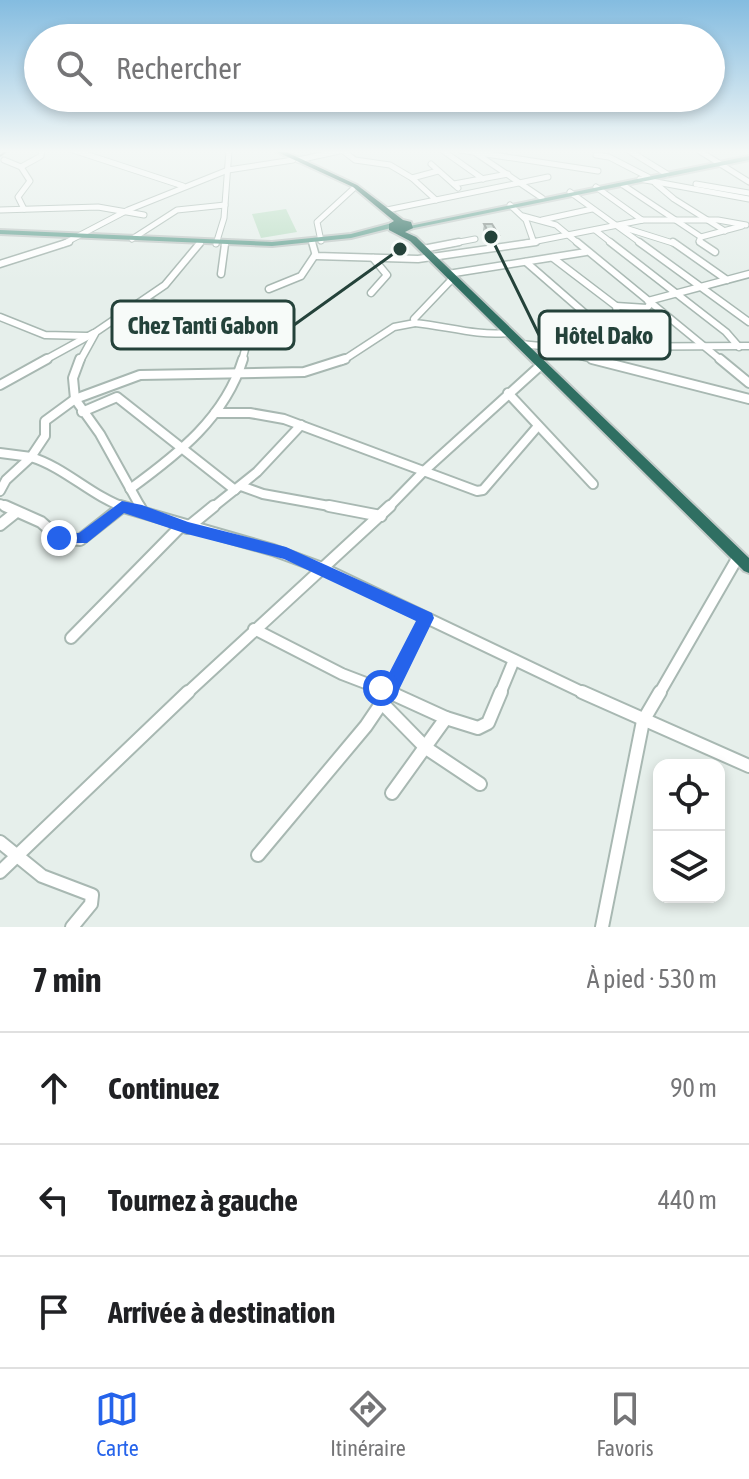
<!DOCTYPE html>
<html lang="fr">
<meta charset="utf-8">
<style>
body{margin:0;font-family:"Asap Condensed",sans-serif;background:#f2f2f2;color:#202124}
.controls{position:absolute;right:24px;bottom:24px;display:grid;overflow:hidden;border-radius:16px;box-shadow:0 4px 12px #0003}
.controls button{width:72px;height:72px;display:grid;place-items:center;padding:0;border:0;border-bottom:2px solid #e0e0e0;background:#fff;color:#202124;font:40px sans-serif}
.stop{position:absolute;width:24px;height:24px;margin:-18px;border:6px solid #2563eb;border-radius:50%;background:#fff}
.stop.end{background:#2563eb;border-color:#fff;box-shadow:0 2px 8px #0008}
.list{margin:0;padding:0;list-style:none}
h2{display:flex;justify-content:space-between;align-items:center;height:104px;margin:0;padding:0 32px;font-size:34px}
h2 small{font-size:26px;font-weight:400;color:#757577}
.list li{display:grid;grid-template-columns:52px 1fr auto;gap:24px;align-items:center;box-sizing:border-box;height:112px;padding:0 32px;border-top:2px solid #e0e0e0}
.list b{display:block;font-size:30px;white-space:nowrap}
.list em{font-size:26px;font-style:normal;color:#757577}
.icon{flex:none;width:44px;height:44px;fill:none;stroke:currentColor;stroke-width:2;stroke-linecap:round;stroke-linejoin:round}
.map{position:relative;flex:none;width:749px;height:927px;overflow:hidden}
.search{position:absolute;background:#fff;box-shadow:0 4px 12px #0003;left:24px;right:24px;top:24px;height:88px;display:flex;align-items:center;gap:20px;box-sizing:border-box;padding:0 28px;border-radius:44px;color:#757577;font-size:30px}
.sheet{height:440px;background:#fff}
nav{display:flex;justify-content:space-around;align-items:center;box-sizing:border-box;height:112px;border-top:2px solid #e0e0e0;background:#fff;font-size:22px;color:#757577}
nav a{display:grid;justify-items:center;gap:4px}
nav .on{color:#2563eb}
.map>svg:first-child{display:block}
</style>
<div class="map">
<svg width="749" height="927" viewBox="0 0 749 927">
<rect width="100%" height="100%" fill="#e6efeb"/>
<path fill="#bfe0c8" d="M286,209L297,232L261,238L252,214Z"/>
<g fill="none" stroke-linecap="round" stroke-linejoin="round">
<defs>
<g id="minor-far4">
<path d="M73,150L183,186"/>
<path d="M342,150L355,160L390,165L412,178"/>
<path d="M442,150L483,179"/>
<path d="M460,150L598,171"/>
<path d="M628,150L667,174"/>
<path d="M698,150L749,182"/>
<path d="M477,154L542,198"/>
<path d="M596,155L609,157L648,177"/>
<path d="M4,160L21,167L30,181L18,197L24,209"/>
<path d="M298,160L344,150"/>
<path d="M431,164L458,188"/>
<path d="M21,167L41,156L42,150"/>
<path d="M640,179L749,199"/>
<path d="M655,183L674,199L725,231"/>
<path d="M454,184L508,174"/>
<path d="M696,184L749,193"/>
<path d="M623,185L701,237"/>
<path d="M596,187L642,220"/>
<path d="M570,192L642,244"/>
<path d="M436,200L412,178L438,171"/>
<path d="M510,205L526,220L533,240"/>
<path d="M0,210L98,207L144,215"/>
<path d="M387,210L548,177"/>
<path d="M523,216L556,225L579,244"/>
<path d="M542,220L592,209"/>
<path d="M622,227L676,244"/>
<path d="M595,230L613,244"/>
<path d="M132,239L177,210L225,205"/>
<path d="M321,241L317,222L353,189"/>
<path d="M63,244L128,210L228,170L293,160"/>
<path d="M216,244L224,218L229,150"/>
<path d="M449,244L475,239"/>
<path d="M522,244L643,220H718L746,225"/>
<path d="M703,244L699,241L701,237L742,226"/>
</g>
<g id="minor-far3">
<path d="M312,242L316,256L418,259L536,242"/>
<path d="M577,242L722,361"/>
<path d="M610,242L726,332L739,347"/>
<path d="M639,242L749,322"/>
<path d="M673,242L727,280"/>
<path d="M700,242L715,252"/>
<path d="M423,249L459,242"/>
<path d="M553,258L616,306L619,328L615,348"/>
<path d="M526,262L588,316"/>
<path d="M0,264L69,242"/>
<path d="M221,274L225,244"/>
<path d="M448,274L586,252"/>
<path d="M453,278L414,319L415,323C446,326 477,336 507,333"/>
<path d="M269,289L301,276L315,255"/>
<path d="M371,293L387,275L373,258"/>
<path d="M144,300L184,312"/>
<path d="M648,301L749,274"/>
<path d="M616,306L647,308L651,303"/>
<path d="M0,317L45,335L87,336"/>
<path d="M520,344L541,346L600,361"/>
<path d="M557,347L749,346"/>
<path d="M558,347L557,334L566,317L617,318"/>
<path d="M43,361L94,333"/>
<path d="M80,361L96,332L165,285L200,243"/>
<path d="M242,361L248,338"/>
<path d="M342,361L394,327L415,323"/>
</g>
<g id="minor-far2">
<path d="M80,359L73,378L75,399L100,434L141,508"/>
<path d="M592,359L749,399"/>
<path d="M720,359L749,383"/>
<path d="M0,385L47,359"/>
<path d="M508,393L593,484"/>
<path d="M82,412L117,397L235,490"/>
<path d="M215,413H250L284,419L477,491L483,490L538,426"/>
<path d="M0,453L31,457L45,436V421L75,399L140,375L304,372L345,359"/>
<path d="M241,486L263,494L340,508"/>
<path d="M130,489C178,454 225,418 243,359"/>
<path d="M0,491L6,480L31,457C66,468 91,496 126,508"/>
<path d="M0,504L10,508"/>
<path d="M212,508L257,472L301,425"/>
<path d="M388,508L424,471L541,365"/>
</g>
<g id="minor-far1">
<path d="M5,506L41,522L59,538L80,540L122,507"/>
<path d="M120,506L273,550L322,568L586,694"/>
<path d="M139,506L142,511"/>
<path d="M329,506L381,516"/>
<path d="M0,525L15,513"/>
<path d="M187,528L214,506"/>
<path d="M254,629L342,674L389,692L426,618"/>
<path d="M71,638L181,526"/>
<path d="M186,694L390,506"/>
<path d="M388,694H393"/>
<path d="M500,694L514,660"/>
<path d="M659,694L738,557"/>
</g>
<g id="minor">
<path d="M389,692L446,718L478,728L488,723L501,692"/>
<path d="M582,692L749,766"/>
<path d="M382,703L426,748L480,784"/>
<path d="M392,793L446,718"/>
<path d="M0,842L42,876L92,895L91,904L72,927"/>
<path d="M258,855L366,726L389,692"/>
<path d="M0,872L188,692"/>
<path d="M602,927L643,721L660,692"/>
</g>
<g id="major">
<path d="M749,156V160L409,229L405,227Z"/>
<path d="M392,223L396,225L395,227L351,238L272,246L0,234V230L272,242L351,234Z"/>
</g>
<path id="highway" d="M273,150H282L357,185L403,220L411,222L413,228L405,232L416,237L749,558V573L744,571L410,241L389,230V224L394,221L353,187Z"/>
</defs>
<use href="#minor-far4" stroke="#a8b8b2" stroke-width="7"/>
<use href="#minor-far3" stroke="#a8b8b2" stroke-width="9"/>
<use href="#minor-far2" stroke="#a8b8b2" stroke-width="12"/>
<use href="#minor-far1" stroke="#a8b8b2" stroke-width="14"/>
<use href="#minor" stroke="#a8b8b2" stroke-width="16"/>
<use href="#major" stroke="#c2cac8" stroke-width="4"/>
<use href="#highway" stroke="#c2cac8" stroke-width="4"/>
<use href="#minor-far4" stroke="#fff" stroke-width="5"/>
<use href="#minor-far3" stroke="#fff" stroke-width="6"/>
<use href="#minor-far2" stroke="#fff" stroke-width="8"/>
<use href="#minor-far1" stroke="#fff" stroke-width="10"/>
<use href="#minor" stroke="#fff" stroke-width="12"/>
<use href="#major" fill="#6aa596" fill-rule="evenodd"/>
<use href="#highway" fill="#2f6f62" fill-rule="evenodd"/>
<path stroke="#5f7d75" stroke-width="2" stroke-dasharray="10 5" stroke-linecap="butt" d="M0,156L8,150"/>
</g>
<path fill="#a1aea9" d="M484,224L499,235L498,241L490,243L483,230Z"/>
<path fill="#838d89" d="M499,235L498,241L490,243L491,237Z"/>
<path fill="#bbcac4" stroke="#838d89" stroke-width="2" d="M484,224H492L499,235L491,237Z"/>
<linearGradient id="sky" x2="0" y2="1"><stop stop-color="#84bce0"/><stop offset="0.54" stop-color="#f4f8f6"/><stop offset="1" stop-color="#f4f8f6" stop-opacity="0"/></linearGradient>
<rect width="749" height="280" fill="url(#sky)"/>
<path fill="#2563eb" d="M122,501L142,505L188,522L286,547L432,613L434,618L395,698L389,701L375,695L372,688L375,682L385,681L416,621L284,559L187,534L124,513L87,543H53V534L79,533Z"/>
<path fill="none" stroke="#24423a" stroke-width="3" d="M400 249L294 325M491 237L539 335"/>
<g fill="#24423a" stroke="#f7fbf9" stroke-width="3">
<circle cx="400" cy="249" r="8"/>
<circle cx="491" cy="237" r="8"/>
</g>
<g fill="#f7fbf9" stroke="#24423a" stroke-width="3">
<rect x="112" y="301" width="182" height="48" rx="8"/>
<rect x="539" y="311" width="131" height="48" rx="8"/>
</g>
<g font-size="24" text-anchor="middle" font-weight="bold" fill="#24423a">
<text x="203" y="334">Chez Tanti Gabon</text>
<text x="604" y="344">Hôtel Dako</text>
</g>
</svg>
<div class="controls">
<button><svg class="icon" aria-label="locate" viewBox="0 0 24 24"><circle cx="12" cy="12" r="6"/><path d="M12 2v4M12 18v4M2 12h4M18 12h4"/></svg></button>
<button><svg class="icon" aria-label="layers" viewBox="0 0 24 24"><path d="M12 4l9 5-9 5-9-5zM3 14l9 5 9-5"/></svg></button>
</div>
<div class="stop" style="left:381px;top:688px"></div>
<div class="stop end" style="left:59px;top:538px"></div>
<div class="search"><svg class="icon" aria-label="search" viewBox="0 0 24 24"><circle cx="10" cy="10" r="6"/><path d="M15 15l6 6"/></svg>Rechercher</div>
</div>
<section class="sheet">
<h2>7 min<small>À pied · 530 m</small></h2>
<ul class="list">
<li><svg class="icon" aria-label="ahead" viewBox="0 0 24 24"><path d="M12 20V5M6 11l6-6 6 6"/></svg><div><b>Continuez</b></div><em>90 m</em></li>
<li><svg class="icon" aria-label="left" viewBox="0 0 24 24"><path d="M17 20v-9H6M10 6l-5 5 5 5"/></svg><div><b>Tournez à gauche</b></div><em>440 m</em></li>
<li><svg class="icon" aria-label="arrive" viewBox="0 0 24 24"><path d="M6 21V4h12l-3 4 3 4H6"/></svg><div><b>Arrivée à destination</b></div></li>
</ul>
</section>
<nav>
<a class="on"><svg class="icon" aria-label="map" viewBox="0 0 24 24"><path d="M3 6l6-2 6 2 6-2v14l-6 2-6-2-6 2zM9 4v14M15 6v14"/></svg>Carte</a>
<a><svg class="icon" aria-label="directions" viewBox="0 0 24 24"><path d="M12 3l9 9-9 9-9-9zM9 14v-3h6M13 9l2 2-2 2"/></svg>Itinéraire</a>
<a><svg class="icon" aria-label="saved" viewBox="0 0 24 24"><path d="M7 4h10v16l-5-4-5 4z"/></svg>Favoris</a>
</nav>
